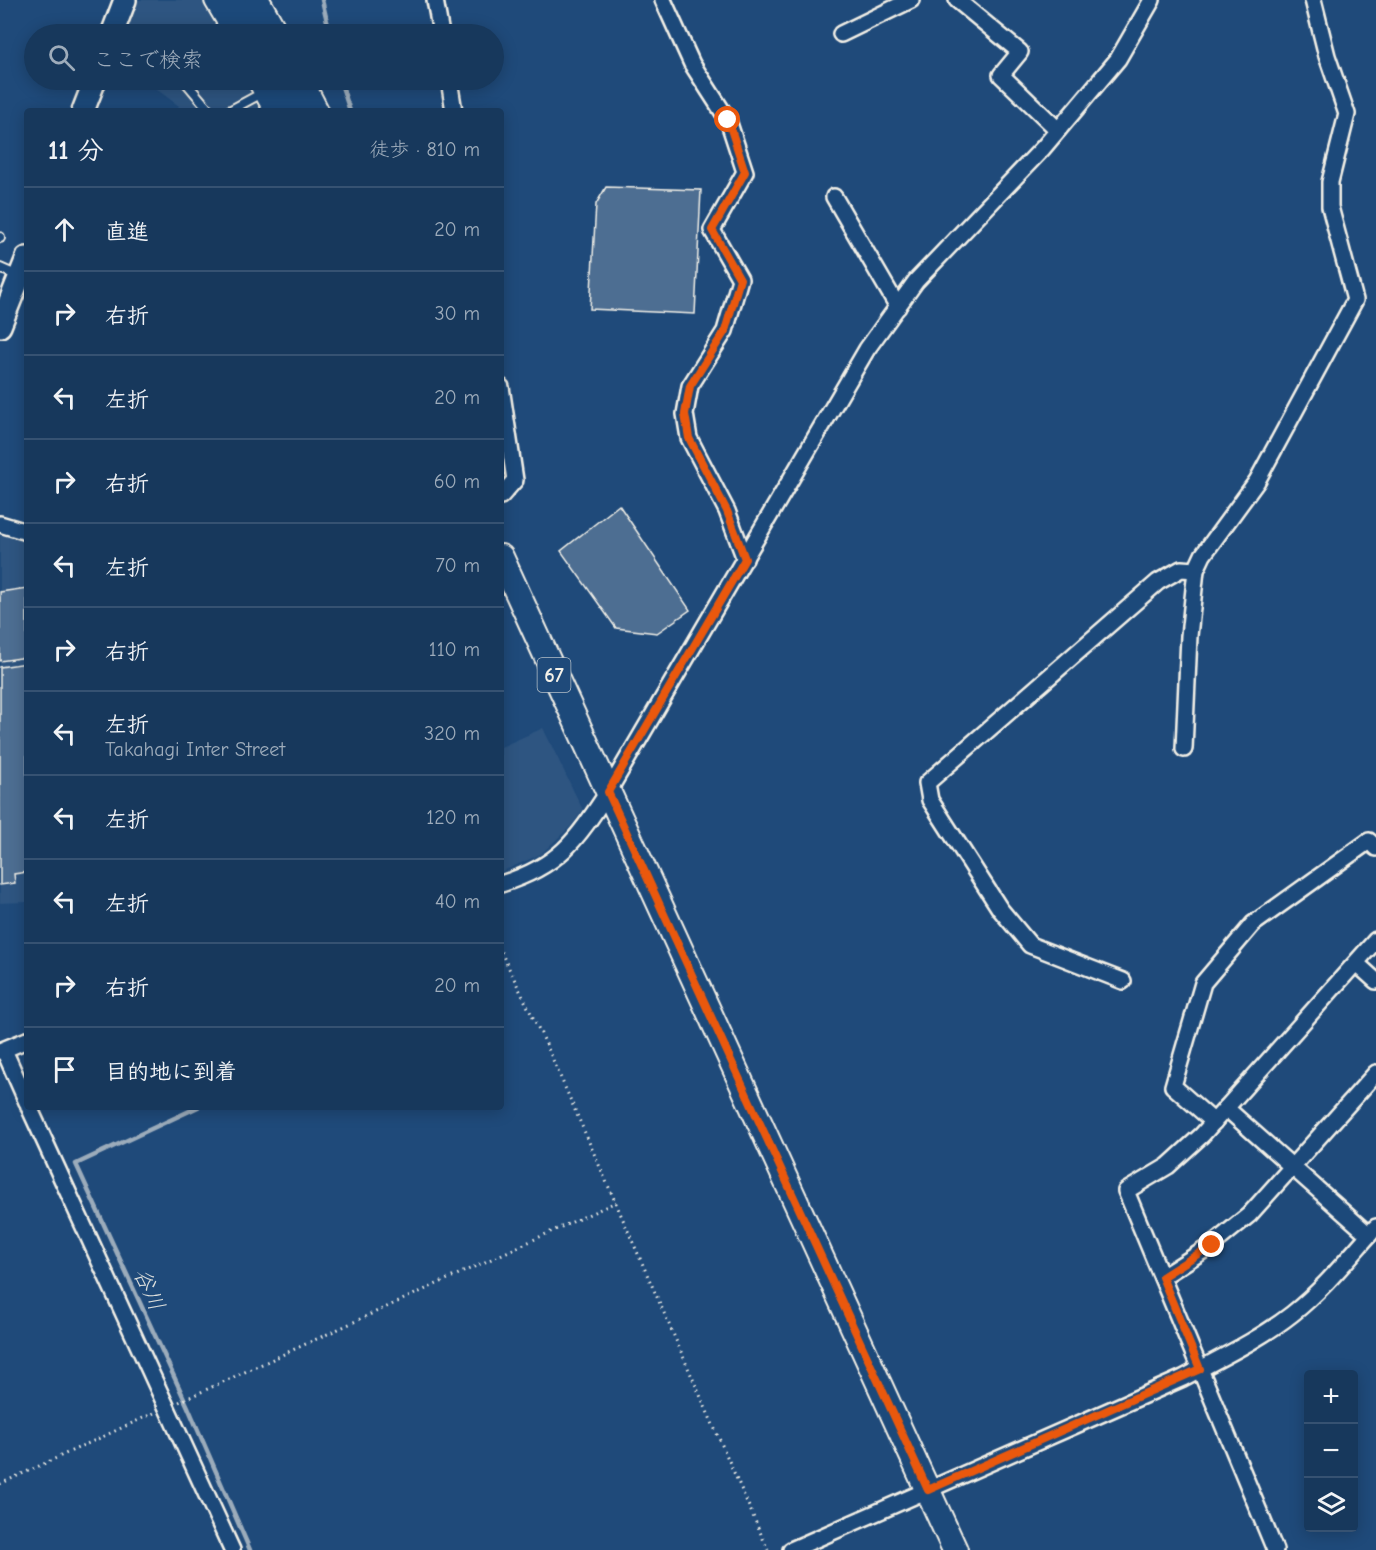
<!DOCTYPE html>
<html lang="ja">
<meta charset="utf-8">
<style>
body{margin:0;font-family:"Comic Neue","Klee One",sans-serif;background:#203f62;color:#f1f3f6}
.controls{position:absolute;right:18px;bottom:18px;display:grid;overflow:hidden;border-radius:6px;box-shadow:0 3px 15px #0003}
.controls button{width:54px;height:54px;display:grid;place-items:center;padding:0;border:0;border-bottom:2px solid #365272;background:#17385c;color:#f1f3f6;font:30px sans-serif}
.stop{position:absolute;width:18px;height:18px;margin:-14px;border:4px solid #ea580c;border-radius:50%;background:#fff}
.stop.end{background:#ea580c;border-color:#fff;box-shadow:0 2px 6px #0008}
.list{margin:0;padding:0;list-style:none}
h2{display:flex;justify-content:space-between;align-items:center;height:78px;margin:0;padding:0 24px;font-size:26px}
h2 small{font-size:20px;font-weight:400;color:#9eacbb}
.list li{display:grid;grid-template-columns:39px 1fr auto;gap:18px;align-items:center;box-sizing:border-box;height:84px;padding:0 24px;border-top:2px solid #365272}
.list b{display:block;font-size:22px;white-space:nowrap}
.list p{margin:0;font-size:20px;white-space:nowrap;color:#9eacbb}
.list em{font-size:20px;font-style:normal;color:#9eacbb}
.icon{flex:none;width:33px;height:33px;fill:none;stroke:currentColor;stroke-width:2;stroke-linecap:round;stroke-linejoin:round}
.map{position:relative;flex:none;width:1376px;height:1550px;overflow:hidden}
.search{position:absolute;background:#17385c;box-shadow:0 3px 15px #0003;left:24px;top:24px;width:480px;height:66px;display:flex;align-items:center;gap:15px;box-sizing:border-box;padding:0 21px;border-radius:33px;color:#9eacbb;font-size:22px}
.panel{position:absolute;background:#17385c;box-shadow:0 3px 15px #0003;left:24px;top:108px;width:480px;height:1002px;border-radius:6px}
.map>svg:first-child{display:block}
</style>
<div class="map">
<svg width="1376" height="1550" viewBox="0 0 1376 1550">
<rect width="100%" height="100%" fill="#1f4a7a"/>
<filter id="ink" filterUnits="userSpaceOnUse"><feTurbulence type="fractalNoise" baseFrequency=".0167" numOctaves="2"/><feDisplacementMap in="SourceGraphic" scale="12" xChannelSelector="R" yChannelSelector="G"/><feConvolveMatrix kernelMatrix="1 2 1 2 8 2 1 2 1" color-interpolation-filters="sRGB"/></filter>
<g filter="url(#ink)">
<g fill="#2d5581">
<path d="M135,0H202L221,34H122Z"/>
<path d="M144,80H245L262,111H174L179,106Z"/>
<path d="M27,514V902L0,903V533L20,537Z"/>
<path d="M543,728L583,810L571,826L541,854L501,872V747Z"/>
</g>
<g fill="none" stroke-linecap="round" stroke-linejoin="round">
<g stroke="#9cacbb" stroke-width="4.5">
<path d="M322,0L330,34"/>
<path d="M340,80L350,111"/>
<path d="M198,1107L76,1164L188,1407L250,1550"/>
</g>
</g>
<g fill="#4d6e92" stroke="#f4f1e8" stroke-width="1.5">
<path d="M606,187L701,190L695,314L590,309L596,204Z"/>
<path d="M619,505L690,610L657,633L616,628L561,551Z"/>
<path d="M27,588V657L0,661V592Z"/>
<path d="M27,663V872L14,874L15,883L0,885V667Z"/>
</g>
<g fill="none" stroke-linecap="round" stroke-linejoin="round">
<defs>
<g id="lane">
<path d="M184,80L210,111"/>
<path d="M229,111L264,92"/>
<path d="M0,237V238"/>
<path d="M0,268L18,276"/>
</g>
<g id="street">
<path d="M435,0L441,34"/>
<path d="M663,0L692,64L728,120L745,172L712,230L740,279L725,331L690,386L685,414L689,438L727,511L745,559"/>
<path d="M957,0L1020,52L1001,75L1058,130"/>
<path d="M841,34L911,0"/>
<path d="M449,80L454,111"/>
<path d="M834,197L898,307"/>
<path d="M501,387L515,480L501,496"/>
<path d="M0,524L27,532"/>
<path d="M1184,749L1189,636L1196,570L1203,555L1257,481L1355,300L1330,207V182L1347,114L1327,56L1313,0"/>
<path d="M501,884C559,866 575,842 608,792L867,349L916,281L1043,148L1118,59L1152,0"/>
<path d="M1356,963L1376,981"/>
<path d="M1123,981L1030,945L1000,909L930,800L927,783L1158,582L1181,569L1196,570"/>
<path d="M4,1050L27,1102"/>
<path d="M0,1051L27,1040"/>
<path d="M29,1107L232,1550"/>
<path d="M1226,1108L1369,1235"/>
<path d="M1214,1122L1173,1086L1203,983L1253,924L1369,841L1376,848"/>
<path d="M1162,1277L1212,1245L1249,1215L1376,1073"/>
<path d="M791,1550L1183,1378C1220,1358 1259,1340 1292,1314C1324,1289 1349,1257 1376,1227"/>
<path d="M1275,1550L1126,1191L1168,1166L1202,1135L1376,940"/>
</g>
<g id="secondary">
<path d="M112,34L125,0"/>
<path d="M83,111L95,80"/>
<path d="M0,326L27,258"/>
</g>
<g id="primary">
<path d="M217,0L237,34"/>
<path d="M238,0L256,34"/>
<path d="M257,0L276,34"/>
<path d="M260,80L277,111"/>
<path d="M280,80L297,111"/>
<path d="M300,80L316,111"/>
<path d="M501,557L955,1550"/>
</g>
</defs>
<use href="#lane" stroke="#f4f1e8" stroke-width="12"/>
<use href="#street" stroke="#f4f1e8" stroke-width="20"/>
<use href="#secondary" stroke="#f4f1e8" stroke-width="26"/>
<use href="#primary" stroke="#f4f1e8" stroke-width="28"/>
<g stroke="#f4f1e8" stroke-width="3" stroke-dasharray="1.5 4.5" stroke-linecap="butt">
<path d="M501,952L546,1044L768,1550"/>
<path d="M179,1402L616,1202"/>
<path d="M0,1484L154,1413"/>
</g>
<use href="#lane" stroke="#1f4a7a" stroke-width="8"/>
<use href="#street" stroke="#1f4a7a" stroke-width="15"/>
<use href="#secondary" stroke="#1f4a7a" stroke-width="21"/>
<use href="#primary" stroke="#1f4a7a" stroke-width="24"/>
</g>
</g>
<g fill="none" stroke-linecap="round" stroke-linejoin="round" filter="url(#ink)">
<path stroke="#ea580c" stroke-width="8" d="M728,120L745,172L712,230L740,279L725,331L690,386L685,414L689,438L727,511L745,559L608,792L928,1490L1200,1369L1162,1277L1212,1245"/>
</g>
<g text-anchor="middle" stroke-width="4.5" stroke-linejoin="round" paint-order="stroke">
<rect fill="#1f4a7a" stroke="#b4bfc7" stroke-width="1.5" x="537.5" y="658" width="33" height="34" rx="4.5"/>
<g font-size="20" font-weight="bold" fill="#f4f1e8">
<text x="554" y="682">67</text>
</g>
<g font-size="22" font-style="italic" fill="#dee0dd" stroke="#1f4a7a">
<text transform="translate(150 1289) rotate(66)" y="8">谷川</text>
</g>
</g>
</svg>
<div class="controls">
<button>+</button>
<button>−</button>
<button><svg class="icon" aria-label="layers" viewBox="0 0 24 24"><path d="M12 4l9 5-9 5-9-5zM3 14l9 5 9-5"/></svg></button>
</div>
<div class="stop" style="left:728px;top:120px"></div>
<div class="stop end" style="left:1212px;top:1245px"></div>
<div class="search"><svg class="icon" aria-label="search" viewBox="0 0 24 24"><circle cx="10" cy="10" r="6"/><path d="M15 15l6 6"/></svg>ここで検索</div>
<section class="panel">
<h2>11 分<small>徒歩 · 810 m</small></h2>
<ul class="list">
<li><svg class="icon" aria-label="ahead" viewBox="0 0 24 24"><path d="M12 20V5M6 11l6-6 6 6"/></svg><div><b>直進</b></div><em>20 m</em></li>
<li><svg class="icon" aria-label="right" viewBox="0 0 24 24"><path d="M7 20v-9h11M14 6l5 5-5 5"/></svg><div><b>右折</b></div><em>30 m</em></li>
<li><svg class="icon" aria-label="left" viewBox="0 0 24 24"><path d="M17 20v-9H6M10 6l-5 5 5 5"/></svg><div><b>左折</b></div><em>20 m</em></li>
<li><svg class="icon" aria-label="right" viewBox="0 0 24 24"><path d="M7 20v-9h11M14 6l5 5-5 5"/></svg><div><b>右折</b></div><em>60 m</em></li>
<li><svg class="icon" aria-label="left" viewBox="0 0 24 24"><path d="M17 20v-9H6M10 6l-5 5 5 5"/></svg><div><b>左折</b></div><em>70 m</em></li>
<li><svg class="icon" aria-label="right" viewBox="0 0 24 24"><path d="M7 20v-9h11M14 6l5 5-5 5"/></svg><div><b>右折</b></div><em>110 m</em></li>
<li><svg class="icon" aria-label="left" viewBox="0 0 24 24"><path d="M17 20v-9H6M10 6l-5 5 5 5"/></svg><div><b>左折</b><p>Takahagi Inter Street</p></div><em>320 m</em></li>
<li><svg class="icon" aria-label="left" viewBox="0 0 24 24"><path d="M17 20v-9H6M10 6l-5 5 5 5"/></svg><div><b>左折</b></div><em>120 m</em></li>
<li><svg class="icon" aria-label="left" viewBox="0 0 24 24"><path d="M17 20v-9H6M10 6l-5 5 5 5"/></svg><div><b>左折</b></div><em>40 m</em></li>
<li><svg class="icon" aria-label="right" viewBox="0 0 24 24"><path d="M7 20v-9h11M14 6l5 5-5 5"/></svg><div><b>右折</b></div><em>20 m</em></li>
<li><svg class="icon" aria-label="arrive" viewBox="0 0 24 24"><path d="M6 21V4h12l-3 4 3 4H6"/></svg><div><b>目的地に到着</b></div></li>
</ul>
</section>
</div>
